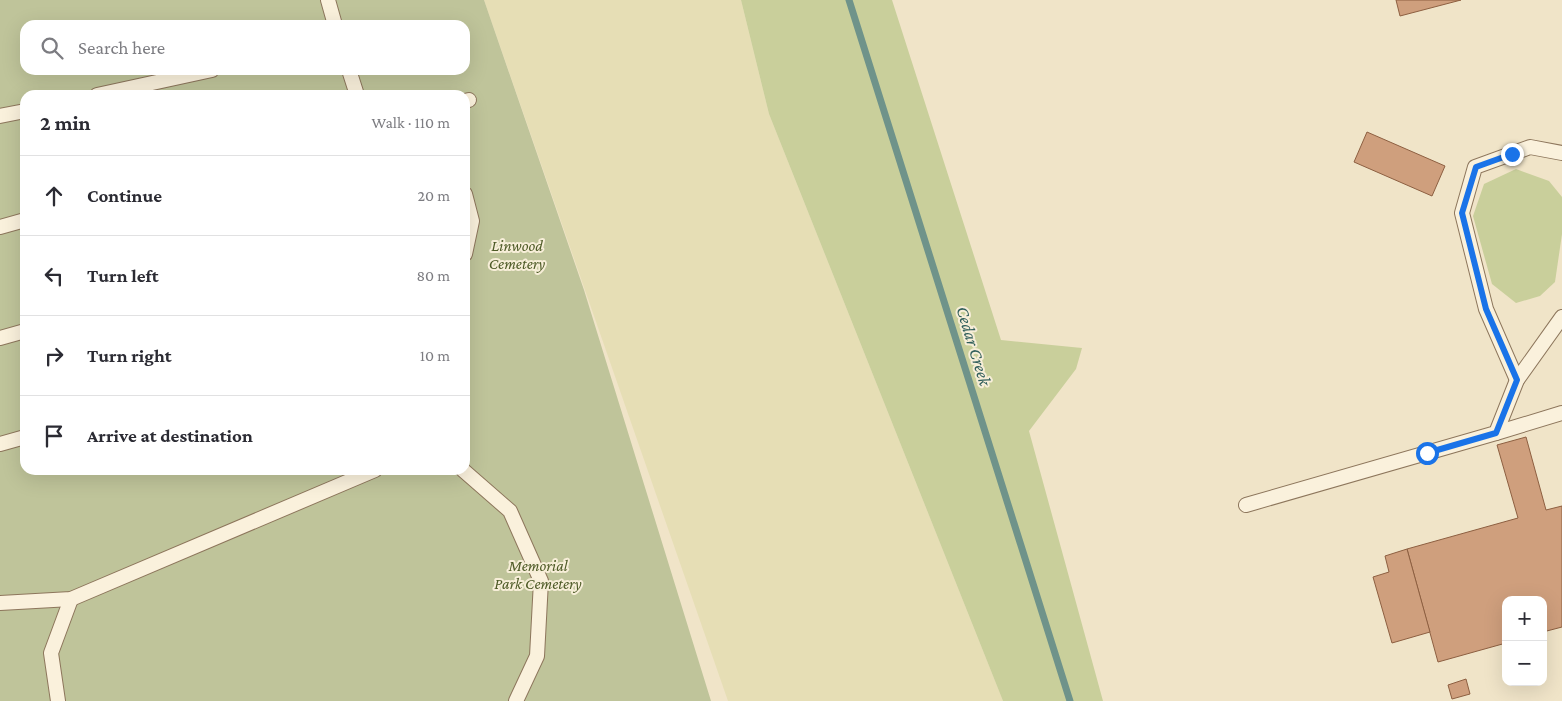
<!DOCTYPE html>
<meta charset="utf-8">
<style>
body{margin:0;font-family:"Crimson Pro",serif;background:#f2f2f3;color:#2b2b33}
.controls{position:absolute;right:15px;bottom:15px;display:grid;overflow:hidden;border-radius:10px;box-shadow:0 5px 20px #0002}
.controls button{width:45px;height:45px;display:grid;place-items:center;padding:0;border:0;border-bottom:1px solid #e1e1e2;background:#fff;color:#2b2b33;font:25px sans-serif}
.stop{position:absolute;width:15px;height:15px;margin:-11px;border:4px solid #1a73e8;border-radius:50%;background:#fff}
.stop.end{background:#1a73e8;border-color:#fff;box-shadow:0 1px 5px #0008}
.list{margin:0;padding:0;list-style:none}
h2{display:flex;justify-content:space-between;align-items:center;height:65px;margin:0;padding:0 20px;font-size:21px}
h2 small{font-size:16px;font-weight:400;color:#7c7c81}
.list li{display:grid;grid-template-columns:32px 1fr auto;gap:15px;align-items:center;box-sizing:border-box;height:80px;padding:0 20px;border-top:1px solid #e1e1e2}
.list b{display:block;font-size:19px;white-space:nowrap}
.list em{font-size:16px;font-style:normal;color:#7c7c81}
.icon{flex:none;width:28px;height:28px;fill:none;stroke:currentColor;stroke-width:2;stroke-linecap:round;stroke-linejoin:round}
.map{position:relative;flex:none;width:1562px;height:701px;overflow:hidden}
.search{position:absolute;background:#fff;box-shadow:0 5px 20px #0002;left:20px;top:20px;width:450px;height:55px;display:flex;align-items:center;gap:12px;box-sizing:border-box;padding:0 18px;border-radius:15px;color:#7c7c81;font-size:19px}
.panel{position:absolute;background:#fff;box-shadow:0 5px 20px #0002;left:20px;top:90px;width:450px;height:385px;border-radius:15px}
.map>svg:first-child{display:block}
</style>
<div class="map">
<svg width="1562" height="701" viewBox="0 0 1562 701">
<rect width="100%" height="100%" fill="#f0e4c8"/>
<path fill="#e6deb5" d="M484,0H741L769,114L1003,701H728Z"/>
<g fill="#c9cf9b">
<path d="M741,0H892L1001,340L1082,348L1076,369L1029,431L1103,701H1003L769,114Z"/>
<path d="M1516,169L1549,181L1562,197V234L1555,282L1540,296L1516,303L1492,284L1473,216L1484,184Z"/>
</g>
<path fill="#bfc49a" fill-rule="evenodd" d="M0,0H484L584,290L711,701H0ZM25,25H465V70H25ZM25,95H465V470H25Z"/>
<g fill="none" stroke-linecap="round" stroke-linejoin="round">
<path stroke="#6f938a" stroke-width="7" d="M849,0L1070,701"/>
</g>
<g fill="#cf9f7d" stroke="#8d5f41">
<path d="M1396,0H1461L1400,16Z"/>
<path d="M1367,132L1445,166L1432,196L1354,162Z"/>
<path d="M1526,437L1546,510L1562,506V627L1543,632V600H1506V643L1438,662L1407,549L1518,518L1497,445Z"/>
<path d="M1407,549L1430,632L1392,643L1373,577L1389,572L1385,556Z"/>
<path d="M1466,679L1470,694L1452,699L1448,685Z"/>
</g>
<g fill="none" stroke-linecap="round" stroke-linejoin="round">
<defs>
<g id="service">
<path d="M328,0L335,25"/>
<path d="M349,70L357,95"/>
<path d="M97,95L212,70"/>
<path d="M465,101L469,100"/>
<path d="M0,116L25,111"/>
<path d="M465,194L472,221L465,254"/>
<path d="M0,227L25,220"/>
<path d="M0,338L25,331"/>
<path d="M1517,380L1486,309L1462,213L1475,167L1530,147L1562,153"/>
<path d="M1496,433L1562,413"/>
<path d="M0,444L25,437"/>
<path d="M463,470L510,511L541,581L537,656L516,701"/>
<path d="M1246,505L1496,433L1517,380L1562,317"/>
<path d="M0,603L71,599L375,470"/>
<path d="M58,701L51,653L71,599"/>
</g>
</defs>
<use href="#service" stroke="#8d765c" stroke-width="16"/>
<use href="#service" stroke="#faf1dc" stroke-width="14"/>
</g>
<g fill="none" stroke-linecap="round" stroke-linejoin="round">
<path stroke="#1a73e8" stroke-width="6" d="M1427,453L1496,433L1517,380L1486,309L1462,213L1476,167L1512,154"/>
</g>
<g text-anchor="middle" stroke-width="4" stroke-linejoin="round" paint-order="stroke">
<g font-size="16" font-style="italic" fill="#4d5a26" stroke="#f7eed8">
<text x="517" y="251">Linwood<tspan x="517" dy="18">Cemetery</tspan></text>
<text x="538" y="571">Memorial<tspan x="538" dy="18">Park Cemetery</tspan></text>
</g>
<g font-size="18" font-style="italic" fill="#2f5d5a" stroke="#f7eed8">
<text transform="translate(974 346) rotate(73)" y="6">Cedar Creek</text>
</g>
</g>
</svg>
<div class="controls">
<button>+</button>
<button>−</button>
</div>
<div class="stop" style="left:1427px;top:453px"></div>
<div class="stop end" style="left:1512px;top:154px"></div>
<div class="search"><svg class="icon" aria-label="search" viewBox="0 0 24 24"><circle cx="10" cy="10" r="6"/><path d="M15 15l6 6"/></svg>Search here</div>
<section class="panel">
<h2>2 min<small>Walk · 110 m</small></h2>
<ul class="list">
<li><svg class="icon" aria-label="ahead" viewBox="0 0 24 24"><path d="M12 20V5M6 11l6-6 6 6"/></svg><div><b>Continue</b></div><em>20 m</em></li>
<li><svg class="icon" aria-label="left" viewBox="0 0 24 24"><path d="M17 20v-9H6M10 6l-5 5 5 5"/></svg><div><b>Turn left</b></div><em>80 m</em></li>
<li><svg class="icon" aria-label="right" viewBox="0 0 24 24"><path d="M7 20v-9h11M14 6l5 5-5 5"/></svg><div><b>Turn right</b></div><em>10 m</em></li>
<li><svg class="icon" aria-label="arrive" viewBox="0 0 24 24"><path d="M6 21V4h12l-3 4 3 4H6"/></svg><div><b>Arrive at destination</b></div></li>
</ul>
</section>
</div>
